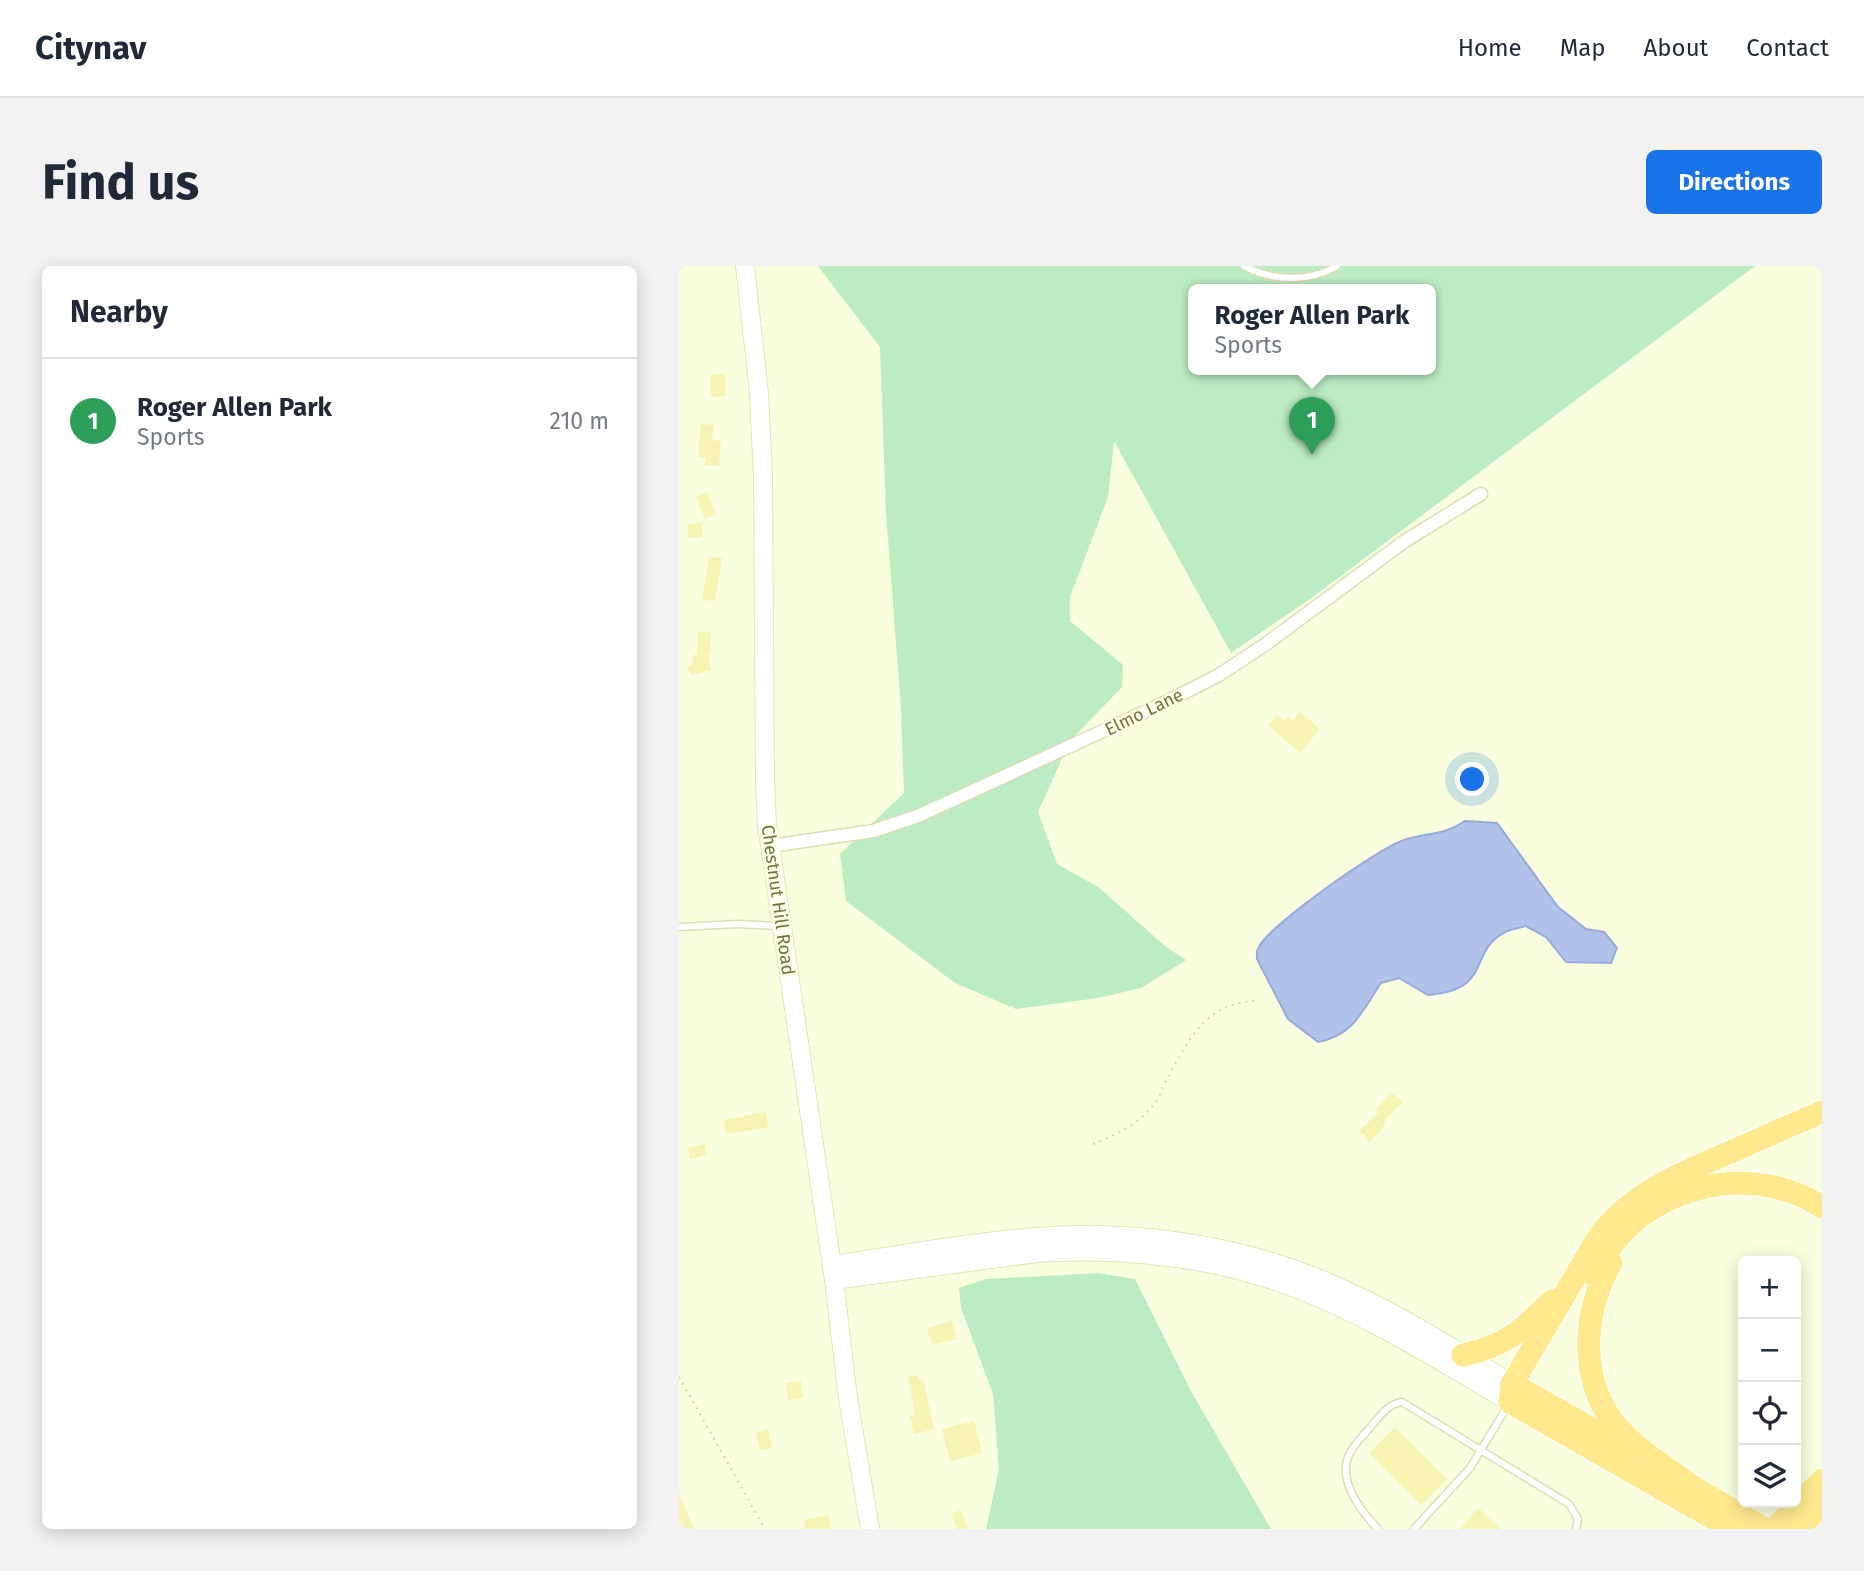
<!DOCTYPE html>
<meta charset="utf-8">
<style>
body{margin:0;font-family:"Fira Sans",sans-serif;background:#f2f2f3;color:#1f2937}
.controls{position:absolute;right:21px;bottom:21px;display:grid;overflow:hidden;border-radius:10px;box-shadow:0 4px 18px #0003}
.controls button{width:63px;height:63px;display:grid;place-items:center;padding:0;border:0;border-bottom:2px solid #e0e1e3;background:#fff;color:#1f2937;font:35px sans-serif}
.you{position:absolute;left:794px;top:514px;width:24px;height:24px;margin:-18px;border:5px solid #fff;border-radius:50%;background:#1a73e8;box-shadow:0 0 0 10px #1a73e833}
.badge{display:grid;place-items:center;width:46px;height:46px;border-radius:50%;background:#1a73e8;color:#fff;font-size:23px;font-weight:700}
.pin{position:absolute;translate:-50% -58px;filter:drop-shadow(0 2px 4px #0008)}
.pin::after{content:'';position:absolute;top:37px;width:24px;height:21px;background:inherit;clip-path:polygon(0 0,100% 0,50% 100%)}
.popup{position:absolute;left:509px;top:18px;width:248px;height:91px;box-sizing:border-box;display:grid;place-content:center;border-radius:10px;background:#fff;filter:drop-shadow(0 2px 5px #0005);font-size:23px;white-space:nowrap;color:#747a83}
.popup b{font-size:26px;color:#1f2937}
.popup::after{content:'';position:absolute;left:50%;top:100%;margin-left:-14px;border:14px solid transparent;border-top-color:#fff}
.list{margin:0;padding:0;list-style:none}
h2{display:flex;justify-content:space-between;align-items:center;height:91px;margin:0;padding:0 28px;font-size:30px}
h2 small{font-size:23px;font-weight:400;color:#747a83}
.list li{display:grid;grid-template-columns:46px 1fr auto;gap:21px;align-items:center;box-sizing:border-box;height:126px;padding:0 28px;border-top:2px solid #e0e1e3}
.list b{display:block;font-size:26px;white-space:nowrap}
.list p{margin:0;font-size:23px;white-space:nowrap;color:#747a83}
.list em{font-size:23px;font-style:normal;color:#747a83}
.icon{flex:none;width:38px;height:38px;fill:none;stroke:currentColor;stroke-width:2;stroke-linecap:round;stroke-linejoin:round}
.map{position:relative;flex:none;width:1143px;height:1263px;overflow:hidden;border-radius:10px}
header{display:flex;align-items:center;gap:42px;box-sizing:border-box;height:98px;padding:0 35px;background:#fff;border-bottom:2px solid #e0e1e3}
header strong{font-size:33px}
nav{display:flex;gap:38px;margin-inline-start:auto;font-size:24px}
.intro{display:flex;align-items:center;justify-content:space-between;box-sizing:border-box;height:168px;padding:0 42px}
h1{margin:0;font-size:49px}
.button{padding:18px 32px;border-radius:10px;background:#1a73e8;color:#fff;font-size:24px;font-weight:700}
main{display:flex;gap:42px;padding:0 42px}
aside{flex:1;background:#fff;border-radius:10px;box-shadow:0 4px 18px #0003}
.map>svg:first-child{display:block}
</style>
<header>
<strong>Citynav</strong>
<nav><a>Home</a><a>Map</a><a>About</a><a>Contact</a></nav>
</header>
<div class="intro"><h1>Find us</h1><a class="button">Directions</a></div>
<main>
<aside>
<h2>Nearby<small></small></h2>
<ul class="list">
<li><span class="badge" style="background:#2e9e5b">1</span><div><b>Roger Allen Park</b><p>Sports</p></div><em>210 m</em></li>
</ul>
</aside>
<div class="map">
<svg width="1143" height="1263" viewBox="0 0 1143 1263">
<rect width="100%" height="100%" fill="#f9fede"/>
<g fill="#bbecc3" fill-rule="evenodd">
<path d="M139,0H1076L635,330L552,387L435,175L429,231L391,331V355L444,399L443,421L391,475L359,546L378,598L419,621L486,680L507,694L462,722L419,732L337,743L276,717L167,635L161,588L225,527L222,442L207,246L201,81ZM514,23H752V103H514Z"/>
<path d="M419,1007L456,1013L513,1127L592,1263H307L320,1203L314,1128L282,1042L280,1022L307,1013Z"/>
</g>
<path fill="#b1c2e9" stroke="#96abdc" stroke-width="2" d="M786,555L818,557L879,641L907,663L925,666L938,682L932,697L887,696L867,671L847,660C841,662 832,663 826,666C788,686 815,724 749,729L720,712L702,717C683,745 675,769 639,776L609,753L578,693C578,690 577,686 579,683C587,661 700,582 725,574C749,566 764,570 786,555Z"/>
<g fill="#f6f3b3">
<path d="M46,108V130L32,131L31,109Z"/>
<path d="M22,158L35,159L33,174L42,175L40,200L26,199L27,192L19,191Z"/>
<path d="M28,226L37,248L26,253L17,231Z"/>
<path d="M23,257V271L9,272V258Z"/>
<path d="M30,291L43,292L36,335L23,334Z"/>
<path d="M19,366H32L31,388H29L32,404L12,409L8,401L13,399L15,389L18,388Z"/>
<path d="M621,446L641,463L621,487L589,459L598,449L605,455L609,450L614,455Z"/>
<path d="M712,826L724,836L707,853L703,863L690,876L680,865L700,846L697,844Z"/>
<path d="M87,846L89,861L48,868L45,854Z"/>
<path d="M26,878L28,889L11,893L9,882Z"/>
<path d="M273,1055L278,1073L253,1079L248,1062Z"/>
<path d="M239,1109L240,1114L244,1113L255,1163L235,1168L230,1150L236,1149L229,1111Z"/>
<path d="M122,1115L124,1132L109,1134L107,1117Z"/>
<path d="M295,1155L303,1187L271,1195L263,1163Z"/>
<path d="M716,1161L768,1213L742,1239L690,1187Z"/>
<path d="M89,1163L93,1182L81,1184L77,1166Z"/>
<path d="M0,1227L15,1263H0Z"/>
<path d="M799,1242L822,1263H781Z"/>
<path d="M282,1244L289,1263H278L273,1247Z"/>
<path d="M149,1249L152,1263H127L125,1254Z"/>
</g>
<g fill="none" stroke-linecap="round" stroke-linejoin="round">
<defs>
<g id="lane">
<path d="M565,0C594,15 629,17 658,0"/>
<path d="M0,661L59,658L100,660"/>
<path d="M699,1263C681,1244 656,1212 672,1185C677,1176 686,1168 693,1159C702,1149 709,1138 723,1136L890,1238L899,1253L897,1263"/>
<path d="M735,1263L791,1202L828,1141"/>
</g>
<path id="street" d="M91,580L194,565L239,550L487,436L540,409L587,378L726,275L802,228"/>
<g id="secondary">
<path d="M66,0L80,127L84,211L86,515L88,559L155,1014L169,1132L191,1263"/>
<path d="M153,999C243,986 335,967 426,969C503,972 582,987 652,1018C715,1044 774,1083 833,1118"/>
<path d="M155,1014L358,987C448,981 540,992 624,1025C697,1054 764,1097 831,1136"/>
</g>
<g id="highway">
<path d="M932,997C902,1050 899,1121 944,1167C963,1188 990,1202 1012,1220"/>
<path d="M914,1009C922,994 932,978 945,965C997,913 1081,901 1143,941"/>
<path d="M784,1089C827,1080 843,1064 873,1035"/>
<path d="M833,1118L952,1185"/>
<path d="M831,1136L833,1118L920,970C953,927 1001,908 1049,887C1081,873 1112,859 1143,846"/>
<path d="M831,1136L1053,1263"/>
<path d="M1000,1213L1086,1263"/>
<path d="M1095,1263L1143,1214"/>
<path d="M1118,1263L1143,1239"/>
</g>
</defs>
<use href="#lane" stroke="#dcddb4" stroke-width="9"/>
<use href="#street" stroke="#dcddb4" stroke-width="15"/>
<use href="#secondary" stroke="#e4e5b4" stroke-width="20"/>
<use href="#highway" stroke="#fff" stroke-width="25"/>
<g stroke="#dad696" stroke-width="2" stroke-dasharray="2 5" stroke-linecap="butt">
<path d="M414,878C437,869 460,858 476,837C481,830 484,821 488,813C510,774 525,738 575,735"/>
<path d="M0,1111L86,1263"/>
</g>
<use href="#lane" stroke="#fff" stroke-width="6"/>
<use href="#street" stroke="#fff" stroke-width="12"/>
<use href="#secondary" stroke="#fff" stroke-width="18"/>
<use href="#highway" stroke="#ffe98e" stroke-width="23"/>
</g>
<g text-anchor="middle" stroke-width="5" stroke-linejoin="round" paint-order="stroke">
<g font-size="18" fill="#767144" stroke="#fbffe6">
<text transform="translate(465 446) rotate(-26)" y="6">Elmo Lane</text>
<text transform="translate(99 634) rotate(82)" y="6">Chestnut Hill Road</text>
</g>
</g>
</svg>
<div class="controls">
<button>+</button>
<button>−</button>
<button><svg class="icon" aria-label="locate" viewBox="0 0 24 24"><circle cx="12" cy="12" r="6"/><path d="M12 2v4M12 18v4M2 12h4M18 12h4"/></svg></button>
<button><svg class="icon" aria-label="layers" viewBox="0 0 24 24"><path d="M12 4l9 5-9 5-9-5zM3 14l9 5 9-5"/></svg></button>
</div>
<div class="you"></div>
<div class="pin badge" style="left:633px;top:189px;background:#2e9e5b">1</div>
<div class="popup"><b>Roger Allen Park</b>Sports</div>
</div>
</main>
